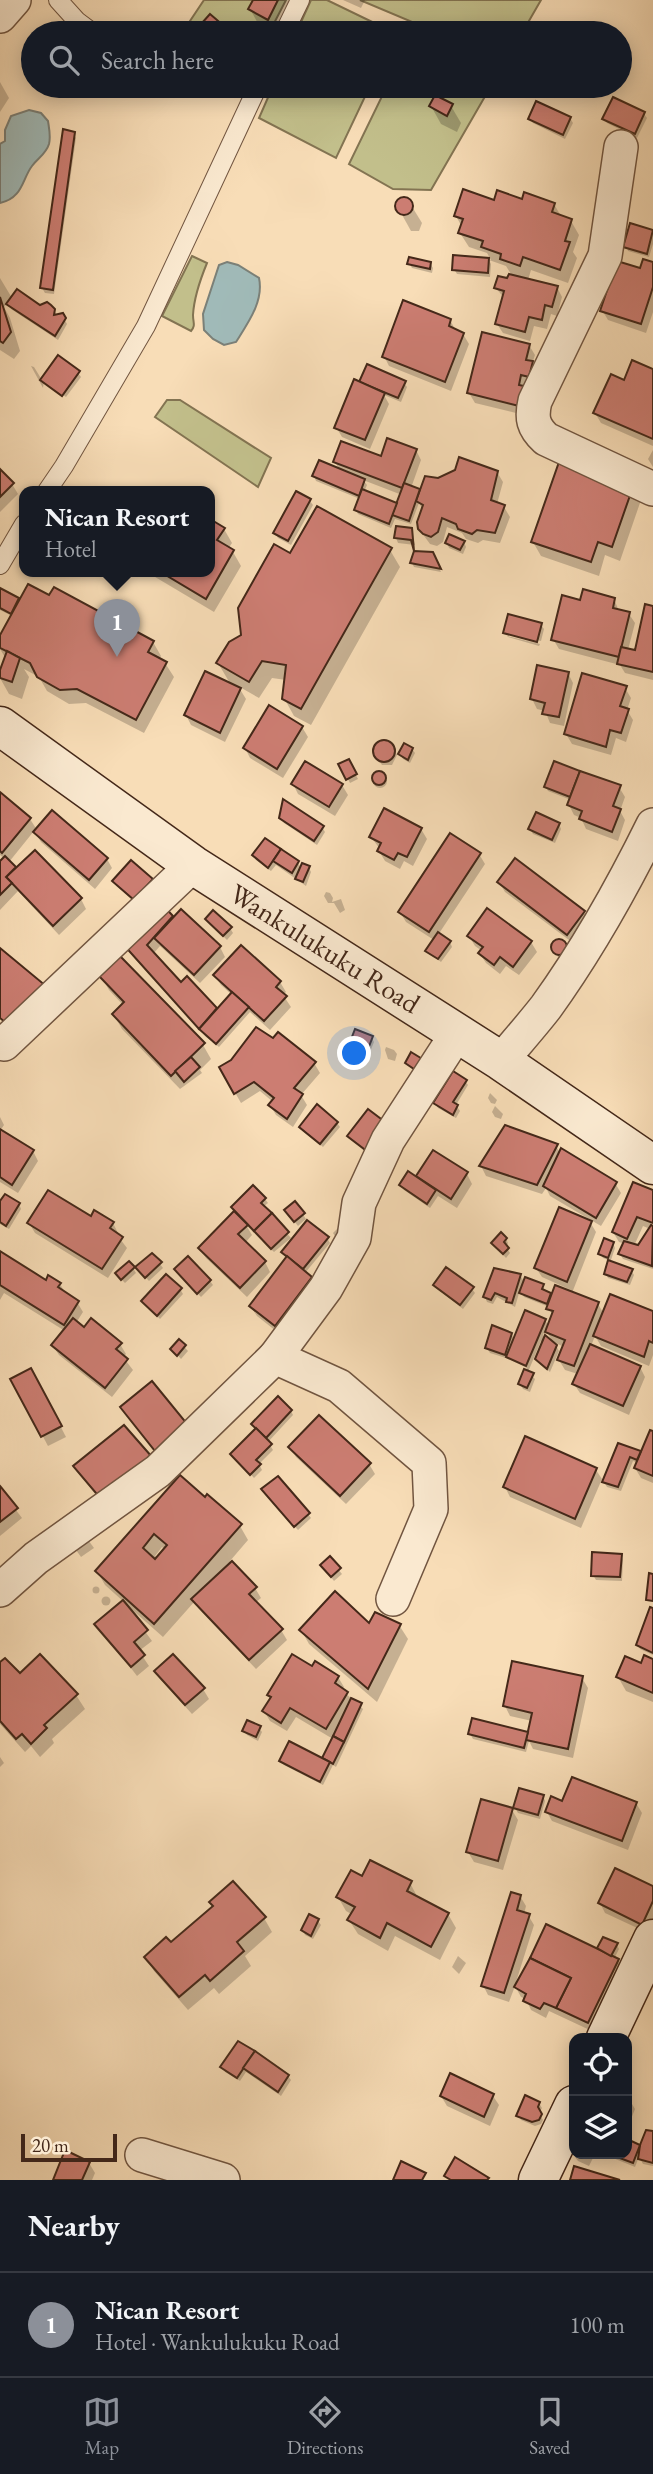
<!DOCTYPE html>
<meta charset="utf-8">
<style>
body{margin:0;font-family:"EB Garamond",serif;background:#20242c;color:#f1f3f6}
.controls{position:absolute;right:21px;bottom:21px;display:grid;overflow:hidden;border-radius:14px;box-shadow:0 4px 18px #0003}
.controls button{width:63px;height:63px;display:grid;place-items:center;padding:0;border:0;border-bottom:2px solid #363941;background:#171b24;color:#f1f3f6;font:35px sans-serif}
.scale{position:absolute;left:21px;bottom:18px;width:96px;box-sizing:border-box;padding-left:7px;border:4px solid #442819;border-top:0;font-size:19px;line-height:24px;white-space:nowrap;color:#442819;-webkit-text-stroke:5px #fae9d0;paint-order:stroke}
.you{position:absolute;left:355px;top:1054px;width:24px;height:24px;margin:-18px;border:5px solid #fff;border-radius:50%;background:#1a73e8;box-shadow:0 0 0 10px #1a73e833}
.badge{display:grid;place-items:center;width:46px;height:46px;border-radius:50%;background:#8c9099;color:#fff;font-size:23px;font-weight:700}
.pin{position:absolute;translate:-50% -58px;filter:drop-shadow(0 2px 4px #0008)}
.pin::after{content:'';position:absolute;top:37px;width:24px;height:21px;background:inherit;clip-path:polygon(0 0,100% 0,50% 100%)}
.popup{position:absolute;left:19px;top:486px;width:196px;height:91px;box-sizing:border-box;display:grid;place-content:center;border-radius:14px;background:#171b24;filter:drop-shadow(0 2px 5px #0005);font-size:23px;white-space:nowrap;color:#9ea1a6}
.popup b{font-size:26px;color:#f1f3f6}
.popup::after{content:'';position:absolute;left:50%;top:100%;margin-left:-14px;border:14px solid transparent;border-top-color:#171b24}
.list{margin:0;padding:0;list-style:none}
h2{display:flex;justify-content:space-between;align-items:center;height:91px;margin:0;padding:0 28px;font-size:30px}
h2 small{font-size:23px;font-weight:400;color:#9ea1a6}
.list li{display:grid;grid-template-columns:46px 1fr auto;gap:21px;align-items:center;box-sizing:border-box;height:105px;padding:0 28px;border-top:2px solid #363941}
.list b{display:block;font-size:26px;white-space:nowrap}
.list p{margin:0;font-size:23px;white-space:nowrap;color:#9ea1a6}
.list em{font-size:23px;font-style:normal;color:#9ea1a6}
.icon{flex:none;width:38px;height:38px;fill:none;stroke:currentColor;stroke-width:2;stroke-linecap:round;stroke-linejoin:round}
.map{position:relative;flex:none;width:653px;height:2180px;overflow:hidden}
.search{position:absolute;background:#171b24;box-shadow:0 4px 18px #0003;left:21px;right:21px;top:21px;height:77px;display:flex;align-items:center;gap:18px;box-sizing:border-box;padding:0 24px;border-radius:38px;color:#9ea1a6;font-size:26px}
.sheet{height:196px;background:#171b24}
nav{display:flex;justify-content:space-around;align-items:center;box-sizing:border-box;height:98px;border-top:2px solid #363941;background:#171b24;font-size:19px;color:#9ea1a6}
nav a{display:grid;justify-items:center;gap:4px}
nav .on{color:#8c9099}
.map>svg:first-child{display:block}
</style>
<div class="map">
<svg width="653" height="2180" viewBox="0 0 653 2180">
<rect width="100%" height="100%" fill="#f8ddb7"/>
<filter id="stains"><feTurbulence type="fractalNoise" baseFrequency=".00286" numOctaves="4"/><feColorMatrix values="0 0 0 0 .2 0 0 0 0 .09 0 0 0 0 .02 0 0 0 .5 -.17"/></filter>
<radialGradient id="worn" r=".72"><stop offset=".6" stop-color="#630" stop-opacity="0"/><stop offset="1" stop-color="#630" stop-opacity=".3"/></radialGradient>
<g fill="#c2bf8b" stroke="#837452" stroke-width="2">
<path d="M204,0H286L269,33H182Z"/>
<path d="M311,0H327L395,33H296Z"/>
<path d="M360,0H541L522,33H413L417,24Z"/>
<path d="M273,86H370L336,158L259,118Z"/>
<path d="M387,86H491L431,190L393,189L349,164Z"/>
<path d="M192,256L207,263C200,280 194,297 193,315C193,323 196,325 191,331L162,316Z"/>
<path d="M167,400H180L271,458L258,487L155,417Z"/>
</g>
<g fill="#a0bab8" stroke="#7b8078" stroke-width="2">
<path d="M29,110L41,113L48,121C49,128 51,136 49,144C46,154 38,158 32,166C22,179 23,198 0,203V144L5,141V130L11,116Z"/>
<path d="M227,262L238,265L259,278C264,301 248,323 236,342L224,345L213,339L204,330L203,314L219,265Z"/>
</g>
<g fill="#0003" fill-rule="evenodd">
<path d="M255,0H295L279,33H272L260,27L250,9Z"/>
<path d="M343,0H365L361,8Z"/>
<path d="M210,17L222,27L226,33H195Z"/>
<path d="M0,82L9,98L0,112Z"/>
<path d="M431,106H451L461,123L457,132L441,124Z"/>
<path d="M644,114L647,118L637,138L607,123L604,119Z"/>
<path d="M570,118L573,123L565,139L533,123L530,119Z"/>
<path d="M73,133L76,138L54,294L45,293L42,288Z"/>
<path d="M399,201H408L411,205L422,223L419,231H411L401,213L398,205Z"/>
<path d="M523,201L554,204L562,218L571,221L579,235L573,252L577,258L568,283L531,270L528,280L557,287L562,297L557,316L551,314L547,329L534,326L530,341L503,333L497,324L504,298L496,288L509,280L511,274L506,266L489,260L491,264L490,277L457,274L454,269L455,257L491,260L487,253L469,247L460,233L462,227L456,216L495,202Z"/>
<path d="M631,225L653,232V244L649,257L628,251L626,243L615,240V228L629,231Z"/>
<path d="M409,263H430L433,268L432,273L412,268Z"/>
<path d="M653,264V312L646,333L608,320L602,310L641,270Z"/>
<path d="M0,278L12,298L54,310L57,316L62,315L67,324L58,340L11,309L8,303L4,307L10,318L20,351L14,359L0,350Z"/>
<path d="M450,320L456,331L463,334L469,344L451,391L389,366L384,356Z"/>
<path d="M529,345L535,355L532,364L537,373L524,415L475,403L469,393Z"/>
<path d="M31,366L34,367L42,380L78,373L81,377L66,397L44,381L43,388Z"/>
<path d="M653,371V446L601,423L595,413L625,383Z"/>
<path d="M355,382L404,383L407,387L401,402L384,395L389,404L370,449L342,437L336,427Z"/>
<path d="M416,450L421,460L411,488L421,491L439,479L497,472L503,482L497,504L504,507L510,517L500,543L483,540L478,543L466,539L462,533L447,527L443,542L437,546L430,544L419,529L423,510L419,503L411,524L395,519L391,528L358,514L356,510L360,499L316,481L314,476L340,471L335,462L382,458ZM363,480L402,495L399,505L364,492L367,485Z"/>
<path d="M653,450V467L648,459Z"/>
<path d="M560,464L641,500L620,561L605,555L599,576L541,556L533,542Z"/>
<path d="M0,472L12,484L18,494L0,512Z"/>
<path d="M310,501L313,505L291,545L278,538L275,533Z"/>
<path d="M210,521L224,529L232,543L228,549L233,552L241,566L214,612L145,571H210Z"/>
<path d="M411,530L415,545L398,543L396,538Z"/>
<path d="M464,542L466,547L463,554L449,548L447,543Z"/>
<path d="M390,550L400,567L311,725L294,716L284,698L286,680L272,678L259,698L238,686L246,699L225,742L191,725L186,715L231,685L218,663L243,636L291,555Z"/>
<path d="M432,554L441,572L414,567L412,563Z"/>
<path d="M0,590L19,603L153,642L161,656L159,660L165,663L174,677L144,733L86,703L69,704L47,691L39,677L24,669L29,677L22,699L9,694L0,678L6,659L0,649V639L12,616L0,610Z"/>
<path d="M614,599L619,611L629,614L635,623L628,650L636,652L653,607V680L625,673L620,665L559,649L553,639L581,602Z"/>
<path d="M510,616L541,625L544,629L541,641L506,632V634L505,633Z"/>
<path d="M507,636L540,644L539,646L508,637Z"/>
<path d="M568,673L573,683L564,726L550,723L545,711L537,709L532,699Z"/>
<path d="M625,688L631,698L627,710L633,720L626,742L616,738L611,755L572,744L566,734Z"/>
<path d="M302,727L308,737L283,778L250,758L245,748Z"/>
<path d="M383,741L389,743L397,755L392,765H382L375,755L374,749L377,744Z"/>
<path d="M412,749L415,753L410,763L403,759L400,754Z"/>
<path d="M348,761L358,779L350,783L341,765Z"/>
<path d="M580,773L619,787L625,797L620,811L625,820L618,841L586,829L581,818L574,815L569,805L571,800L548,791L546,787Z"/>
<circle cx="380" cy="781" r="7"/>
<path d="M293,784L342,785L348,795L335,816L298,794Z"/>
<path d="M0,794L30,819L37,830L107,859L112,868L95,889L41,842L34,831L9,862L16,869L35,852L81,899L86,909L59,935L18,891L0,910V864L5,859L0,855Z"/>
<path d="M281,818L322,827L325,832L317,845L284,823Z"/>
<path d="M559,824L561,829L555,843L533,834L530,829Z"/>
<path d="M421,829L427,839L413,866L404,861L400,869L385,861L379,851L380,849L371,837Z"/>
<path d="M265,840L298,863L301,868H309L311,872L306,886L276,865L271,871L256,860L254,855Z"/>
<path d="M479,854L485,864L438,935L450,942L452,947L441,962L427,951L434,940L406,922L400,912Z"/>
<path d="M499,882L584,912L589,922L573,943L505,892Z"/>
<path d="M326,892L330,893L333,898L332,902L341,899L345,910L340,913L334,903H328L324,896Z"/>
<path d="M161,905L173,919L220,947L225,957L200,983L160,946L153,954L181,984L187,978L217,1012L232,995L221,985L215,976L280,982L286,992L283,995L291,1007L270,1030L250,1012L219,1047L206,1037L130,953L124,943Z"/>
<path d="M207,920L230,928L233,933L227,940Z"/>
<path d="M469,936L531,942L537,952L519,975L506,966L500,974L486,963L480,954L482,951L475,946Z"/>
<path d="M559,941L563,943L568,953L562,959L557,956L552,946Z"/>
<path d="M101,976L203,1045L211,1059L200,1070L202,1073L180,1089L122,1029L114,1015L124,1006L109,990Z"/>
<path d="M372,1038L374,1042L370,1052L355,1046L352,1042Z"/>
<path d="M386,1047L394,1050L397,1054L395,1061L388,1059L385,1050Z"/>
<path d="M314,1063L320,1073L301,1095L307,1105L293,1127L276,1115L270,1105L273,1102L260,1091L241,1103L221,1068Z"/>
<path d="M465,1081L468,1085L456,1105L460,1111L456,1118L438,1108L435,1103Z"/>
<path d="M490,1093L497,1100L495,1104L491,1103L488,1098Z"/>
<path d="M495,1106L503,1114L501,1119L495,1117L492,1112Z"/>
<path d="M0,1117L4,1125L0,1131L33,1151L38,1161L18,1193L0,1182Z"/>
<path d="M337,1123L340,1127L323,1147L301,1127Z"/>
<path d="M556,1146L560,1153L615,1183L621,1193L601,1226L550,1196L546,1188L542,1194L486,1176L481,1166Z"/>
<path d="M467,1174L472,1184L457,1208L438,1196L430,1208L404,1190L401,1185L422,1182L418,1177Z"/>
<path d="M653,1192V1269L623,1259L620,1254L625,1244L619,1242L613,1232ZM643,1226L650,1229L639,1247L634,1246Z"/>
<path d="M265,1199L268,1203L263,1207L291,1238L274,1252L246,1225L252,1235L245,1243L265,1262L270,1272L247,1297L206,1258L200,1249L236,1212L233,1207Z"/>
<path d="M295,1203L306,1219L298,1226L289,1215Z"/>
<path d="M19,1204L21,1209L9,1229L0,1224V1205Z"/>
<path d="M91,1219L113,1223L118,1233L117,1235L127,1248L108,1278L35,1233L29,1223Z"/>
<path d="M590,1222L596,1232L572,1293L598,1304L604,1314L653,1313V1355L649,1366L601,1346L595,1336L591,1346L640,1367L645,1377L629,1415L580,1393L574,1384L578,1374L565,1370L559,1360L564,1347L554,1342L559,1351L550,1372L537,1359L544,1342L541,1341L528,1372L535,1379L530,1392L523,1389L520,1384L527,1368L509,1359L490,1353L487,1348L511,1334L515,1340L545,1320L549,1327L553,1317L549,1307L524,1297L520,1290L515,1307L497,1297L493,1304L487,1302L485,1297L520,1275L525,1283L543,1285L545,1292L552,1298L570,1293L571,1290L542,1277L536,1268ZM545,1329L554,1344L543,1336Z"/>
<path d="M340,1226L345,1230L336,1238L333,1233Z"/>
<path d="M327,1238L330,1243L305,1273L317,1288L281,1335L257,1316L251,1307L288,1258L284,1252Z"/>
<path d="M506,1239L508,1243L506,1247L510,1253L506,1258L493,1244Z"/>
<path d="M613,1243L615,1248L610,1263L631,1270L634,1275L630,1285L608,1278L606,1274L610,1261L603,1258L600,1254Z"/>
<path d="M0,1253L46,1282L60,1284L66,1294L77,1302L83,1312L76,1323L85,1329L120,1344L126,1354L123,1357L133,1370L112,1397L59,1355L53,1346L65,1331L4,1293L0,1300Z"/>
<path d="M160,1264L163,1268L149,1281L137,1268Z"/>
<path d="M133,1268L136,1273L125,1283L120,1278Z"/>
<path d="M176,1270L210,1281L213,1285L201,1297Z"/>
<path d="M435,1285L472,1289L475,1293L463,1309L438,1289Z"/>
<path d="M180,1289L183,1294L160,1319L143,1302Z"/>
<path d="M179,1341L188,1351L181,1359L172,1349Z"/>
<path d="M12,1379H36L66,1437L48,1446Z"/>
<path d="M291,1411L293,1415L268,1442L273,1450L259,1464L262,1470L254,1478L232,1454Z"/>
<path d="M653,1433V1483L641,1478L635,1468L638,1463L633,1461L621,1491L607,1487L604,1482L619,1445L642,1453Z"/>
<path d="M290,1447L369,1464L375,1474L346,1504L296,1457Z"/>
<path d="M596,1470L602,1479L581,1528L510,1497L505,1487Z"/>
<path d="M180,1477L240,1526L248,1540L230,1561L255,1588L261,1598L255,1603L281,1630L287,1640L256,1669L199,1609L195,1601L163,1637L129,1607L128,1608L152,1641L139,1651L149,1666L137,1676L97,1624L124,1602L105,1585L97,1571ZM162,1547L165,1550L158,1558L155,1556Z"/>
<path d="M0,1489L22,1518L0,1536Z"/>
<path d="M266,1494L308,1514L311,1518L298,1530Z"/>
<path d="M86,1537L94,1548L81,1557L76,1550Z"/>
<path d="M621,1555L623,1560L622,1581L596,1580L593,1575Z"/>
<path d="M330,1559L342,1574L334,1581L325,1570Z"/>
<circle cx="96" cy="1590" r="3.5"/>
<circle cx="106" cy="1601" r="4.5"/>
<path d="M653,1610V1655L640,1649L638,1645Z"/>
<path d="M399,1625L408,1639L377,1702L309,1644L301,1630Z"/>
<path d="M653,1661V1702L626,1691L618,1677Z"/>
<path d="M0,1665L19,1675L76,1695L85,1709L52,1739L54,1743L40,1757L31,1746L25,1752L0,1724Z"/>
<path d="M312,1669L338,1677L344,1687L342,1690L363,1709L336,1767L333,1765L323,1785L284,1765L281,1761L323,1760L333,1739L296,1717L287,1731L270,1721L264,1711L272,1699L269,1695Z"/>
<path d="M156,1672L203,1689L209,1699L192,1714L162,1681Z"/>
<path d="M582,1678L588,1688L573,1758L533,1749L529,1741L526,1752L473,1739L470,1734H529L532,1721L510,1716L505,1706Z"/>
<path d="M259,1728L262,1732L258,1741L247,1735L244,1731Z"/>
<path d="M0,1757L4,1763L0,1767Z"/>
<path d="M543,1796L545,1801L540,1819L518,1813L515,1808Z"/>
<path d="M636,1803L642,1813L628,1850L552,1821L547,1812L563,1804Z"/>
<path d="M512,1810L518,1820L503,1870L474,1862L468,1852Z"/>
<path d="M363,1879L410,1883L418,1898L448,1914L456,1928L440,1960L395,1936L388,1951L358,1934L349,1920L353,1915L346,1911L338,1897Z"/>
<path d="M653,1888V1922L648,1933L605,1913L600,1903Z"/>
<path d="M520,1896L526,1906L524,1914L528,1915L534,1925L516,1982L602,1953L599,1948L617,1945L619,1949L614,1959L618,1961L623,1971L594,2032L549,2011L546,2018L531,2010L526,1999L521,1997L515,1986L509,2002L488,1995L483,1985Z"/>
<path d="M264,1918L272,1932L245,1956L251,1966L219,1994L214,1988L188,2010L154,1971L146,1957L171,1945Z"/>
<path d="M318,1921L321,1925L313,1939L305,1935L303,1930Z"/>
<path d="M458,1956L466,1963L459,1974L452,1967Z"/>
<path d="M238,2044L288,2076L291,2080L281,2096L246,2072L240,2081L225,2072L223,2067Z"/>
<path d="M441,2096H493L499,2105L490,2126L447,2106Z"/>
<path d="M627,2102L632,2104L635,2109L629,2124Z"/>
<path d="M539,2103L542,2108L539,2113L543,2120L541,2124L535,2126L521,2120L518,2115Z"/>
<path d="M653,2133V2166L643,2164L639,2157L635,2167L613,2158L610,2154H627V2141L641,2147Z"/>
<path d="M576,2154H595L589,2166L578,2161L575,2157Z"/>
<path d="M89,2163L95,2173L92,2180H55Z"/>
</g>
<g fill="#cc7d72" stroke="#442819" stroke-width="2" fill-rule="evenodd">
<path d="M253,0H278L268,20L248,9Z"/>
<path d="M210,14L224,26L217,33H193Z"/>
<path d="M435,95L453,104L447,116L429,106Z"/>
<path d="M613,97L645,112L635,134L602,119Z"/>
<path d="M536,101L571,117L563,135L528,119Z"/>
<path d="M63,129L75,132L53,290L40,288Z"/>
<path d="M463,189L494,200L497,190L522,199L524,192L555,203L552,212L572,219L565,241L570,242L560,270L523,257L520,266L500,259L501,254L481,247L483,241L458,233L463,219L454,216Z"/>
<circle cx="404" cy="206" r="9"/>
<path d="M630,223L653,230L647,254L623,247Z"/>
<path d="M453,255L489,258L488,273L452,270Z"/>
<path d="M409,257L431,262L430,269L407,264Z"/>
<path d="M643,259L653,262V287L641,324L600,311L617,261L640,268Z"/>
<path d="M509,274L558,286L552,307L545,305L542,320L529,317L525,332L495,324L504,291L494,288L498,276L507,278Z"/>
<path d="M17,289L40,305L47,302L51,305L55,309L54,315L63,313L66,318L55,336L6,304Z"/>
<path d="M0,297L11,332L3,343L0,341Z"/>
<path d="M403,300L451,319L449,326L464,333L445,382L382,357Z"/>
<path d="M482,332L530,344L526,360L533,361L529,377L521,375L519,385L524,386L519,406L467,393Z"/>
<path d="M58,355L80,371L62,396L40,380Z"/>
<path d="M632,360L653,369V439L593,413L611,374L624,380Z"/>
<path d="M367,364L406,381L398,398L359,382Z"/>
<path d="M354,379L385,393L365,440L334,428Z"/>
<path d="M387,438L417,449L402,488L333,462L341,441L381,456Z"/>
<path d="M459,457L498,471L491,500L505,505L495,533L477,530L472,534L458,529L456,524L442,518L438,532L431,537L423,534L418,529L417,522L423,505L416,501L425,476L438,478L455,470Z"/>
<path d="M319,460L365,479L359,496L312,476Z"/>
<path d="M559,462L634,484L612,547L598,542L591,562L531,542Z"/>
<path d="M0,469L14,483L0,497Z"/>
<path d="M404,483L420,489L409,521L392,515Z"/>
<path d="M362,489L397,503L389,524L354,510Z"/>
<path d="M296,491L311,499L288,541L273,533Z"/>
<path d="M317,506L392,548L301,709L282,699L286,665L262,661L249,682L216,663L229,642L241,635L238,608L274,544L290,553Z"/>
<path d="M210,519L225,528L217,540L234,550L206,599L159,571H210Z"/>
<path d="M396,526L412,528L414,551L411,540L394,538Z"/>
<path d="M449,534L465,541L460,550L445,543Z"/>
<path d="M414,551L433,552L441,569L410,563Z"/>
<path d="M28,584L49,595L54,587L154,641L148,652L167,662L136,720L77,689L60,690L37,677L30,663L0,648V635Z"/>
<path d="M0,588L19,598L11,614L0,608Z"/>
<path d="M583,589L615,598L613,608L630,612L619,657L551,640L562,595L580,600Z"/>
<path d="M645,604L653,606V672L617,664L621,647L635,650Z"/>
<path d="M508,614L542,623L537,642L503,633Z"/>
<path d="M7,651L20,658L12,682L0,678V670Z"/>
<path d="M537,665L569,672L559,717L542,714L545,703L530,699Z"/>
<path d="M205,671L241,688L220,733L184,715Z"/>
<path d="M582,673L627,686L620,706L629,709L621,733L610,730L606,747L564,734Z"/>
<path d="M269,705L303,726L277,769L243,748Z"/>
<circle cx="384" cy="751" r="11"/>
<path d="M404,743L413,748L408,760L398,754Z"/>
<path d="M349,759L357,774L346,780L338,764Z"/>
<path d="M305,761L343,784L329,807L291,784Z"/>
<path d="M554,761L580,771L570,797L544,787Z"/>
<path d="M580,771L621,785L613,806L621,809L612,832L579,819L582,811L567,805Z"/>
<circle cx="379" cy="778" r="7"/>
<path d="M0,792L31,818L2,853L0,851Z"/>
<path d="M283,799L324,826L314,841L279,818Z"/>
<path d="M384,808L422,828L407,857L398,853L394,860L377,851L381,843L369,837Z"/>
<path d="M52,810L108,858L89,880L33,832Z"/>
<path d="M536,812L560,823L552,840L528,829Z"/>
<path d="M450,833L481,853L429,932L398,912Z"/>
<path d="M265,838L281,849L268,868L252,855Z"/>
<path d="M281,849L299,861L292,873L273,861Z"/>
<path d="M35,850L82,898L53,926L6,877Z"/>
<path d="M5,856L16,867L6,877L12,883L0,895V861Z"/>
<path d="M515,858L585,911L567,935L497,882Z"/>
<path d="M131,860L153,879L134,900L112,881Z"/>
<path d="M302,863L310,866L303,882L295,879Z"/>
<path d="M161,903L173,916L147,945L181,982L187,976L217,1008L199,1029L122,943Z"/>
<path d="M487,908L532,941L513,967L500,957L494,965L478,953L483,947L467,936Z"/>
<path d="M181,909L221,946L194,975L154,938Z"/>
<path d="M213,910L232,927L223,936L205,919Z"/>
<path d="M438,932L451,941L438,959L425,951Z"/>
<circle cx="559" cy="947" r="8"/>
<path d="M241,945L281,981L276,987L287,996L264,1021L213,975Z"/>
<path d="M0,948L46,986L11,1027L0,1018Z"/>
<path d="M120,956L205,1043L171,1076L112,1014L124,1002L99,976Z"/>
<path d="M232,992L249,1007L216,1044L199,1029Z"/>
<path d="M256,1027L273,1038L278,1032L316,1062L294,1088L303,1094L287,1119L268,1105L274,1098L254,1082L234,1094L219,1067L231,1060Z"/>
<path d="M355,1029L373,1036L368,1049L350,1042Z"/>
<path d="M411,1052L424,1060L417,1071L405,1063Z"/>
<path d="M191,1057L200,1067L184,1082L175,1071Z"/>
<path d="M453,1071L467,1080L453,1102L458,1105L453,1115L433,1103Z"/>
<path d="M317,1104L338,1122L320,1144L299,1127Z"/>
<path d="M368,1109L389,1125L368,1152L347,1136Z"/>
<path d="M505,1125L558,1144L537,1185L479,1166Z"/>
<path d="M0,1129L34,1150L12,1185L0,1177Z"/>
<path d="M561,1148L617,1182L596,1218L543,1186Z"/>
<path d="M433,1150L468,1172L451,1199L416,1176Z"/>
<path d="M408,1171L436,1190L427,1204L399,1185Z"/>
<path d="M633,1182L653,1190V1223L637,1217L627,1239L612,1232Z"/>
<path d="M253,1185L266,1198L261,1203L272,1213L254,1231L231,1207Z"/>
<path d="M48,1190L91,1216L94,1210L114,1222L110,1228L123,1237L102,1269L27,1223Z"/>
<path d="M5,1194L20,1203L6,1226L0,1222V1201Z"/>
<path d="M295,1201L305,1213L294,1222L284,1210Z"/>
<path d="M559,1207L592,1221L567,1282L534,1268Z"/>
<path d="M234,1211L248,1225L238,1234L266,1261L240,1288L198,1248Z"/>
<path d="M272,1213L289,1232L271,1249L254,1231Z"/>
<path d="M307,1220L329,1237L303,1269L281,1252Z"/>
<path d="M651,1225L653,1226L652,1266L618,1254L624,1241L638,1245Z"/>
<path d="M501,1232L507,1238L504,1242L509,1248L503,1254L491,1243Z"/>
<path d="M604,1238L614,1242L608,1258L598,1254Z"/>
<path d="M0,1251L46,1280L48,1275L61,1283L58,1287L79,1301L64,1325L0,1285Z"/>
<path d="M152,1253L162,1262L145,1278L135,1267Z"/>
<path d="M188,1256L211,1280L197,1294L174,1269Z"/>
<path d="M287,1256L312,1277L275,1326L249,1306Z"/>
<path d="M608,1260L633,1269L627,1282L604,1274Z"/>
<path d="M129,1261L135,1267L121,1280L115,1273Z"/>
<path d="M446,1267L474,1287L460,1305L433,1285Z"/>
<path d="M494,1268L521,1274L512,1303L506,1302L507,1298L495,1293L491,1300L483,1297Z"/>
<path d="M166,1274L182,1288L157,1316L141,1301Z"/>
<path d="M525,1277L544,1284L542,1289L551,1293L547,1304L519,1293Z"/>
<path d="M555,1285L599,1302L574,1366L557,1360L565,1340L545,1332L553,1311L546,1309Z"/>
<path d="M610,1294L653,1311V1343L649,1341L644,1357L593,1336Z"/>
<path d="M525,1310L546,1319L526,1366L506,1357Z"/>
<path d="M73,1318L84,1327L91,1318L122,1343L116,1349L128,1359L105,1388L51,1345Z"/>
<path d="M492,1325L512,1333L505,1355L485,1348Z"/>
<path d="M545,1335L557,1345L547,1369L535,1359Z"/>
<path d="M179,1339L186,1345L177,1356L170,1349Z"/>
<path d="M590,1344L641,1366L623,1406L572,1384Z"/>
<path d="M31,1368L62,1426L41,1437L10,1379Z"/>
<path d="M524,1369L534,1373L527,1388L518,1384Z"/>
<path d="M152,1381L188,1425L155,1451L120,1407Z"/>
<path d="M278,1396L292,1410L266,1438L251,1424Z"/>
<path d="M319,1415L371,1463L340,1496L288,1447Z"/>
<path d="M124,1425L152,1457L101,1499L73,1466Z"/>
<path d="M256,1428L272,1444L256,1460L261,1464L250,1475L230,1454Z"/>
<path d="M650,1430L653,1431V1476L634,1468Z"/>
<path d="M525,1436L597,1468L575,1519L503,1487Z"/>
<path d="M618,1443L641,1451L637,1460L630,1457L618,1487L602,1482Z"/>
<path d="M180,1475L205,1497L207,1494L242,1524L154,1624L95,1571ZM154,1534L167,1545L155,1559L143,1548Z"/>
<path d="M278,1476L310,1513L294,1527L261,1489Z"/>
<path d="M0,1486L18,1508L0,1522Z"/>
<path d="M592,1552L622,1554L620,1577L591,1576Z"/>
<path d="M330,1556L341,1568L331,1577L320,1565Z"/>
<path d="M232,1561L257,1587L249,1594L283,1629L249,1660L191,1599Z"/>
<path d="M649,1573L653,1574V1601L646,1600Z"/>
<path d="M335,1591L369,1623L375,1612L401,1624L368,1689L299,1630Z"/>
<path d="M123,1600L148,1630L134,1642L145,1655L131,1667L94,1624Z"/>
<path d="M650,1607L653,1608V1653L636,1645Z"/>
<path d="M40,1654L78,1694L44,1725L47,1728L31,1744L22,1734L16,1739L0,1721V1662L5,1658L20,1673Z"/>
<path d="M173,1654L205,1688L185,1705L154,1671Z"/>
<path d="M292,1654L312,1666L315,1661L339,1676L335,1683L348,1692L326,1729L290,1708L281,1723L262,1711L271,1697L267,1695Z"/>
<path d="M644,1655L653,1659V1693L616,1677L625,1656L641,1663Z"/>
<path d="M512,1661L583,1676L568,1749L526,1740L532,1713L503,1706Z"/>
<path d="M351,1698L362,1703L344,1742L333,1736Z"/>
<path d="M472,1718L528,1732L524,1748L468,1734Z"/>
<path d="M247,1720L261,1726L256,1737L242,1731Z"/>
<path d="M333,1736L344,1742L333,1764L322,1758Z"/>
<path d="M289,1741L330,1762L320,1782L279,1761Z"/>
<path d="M572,1777L637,1802L622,1841L545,1812L551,1796L562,1801Z"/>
<path d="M519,1788L544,1795L538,1815L513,1808Z"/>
<path d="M481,1799L513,1808L498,1861L466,1852Z"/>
<path d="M370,1860L412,1881L407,1891L449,1913L431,1947L387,1923L380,1938L347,1920L355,1907L336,1897L351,1870L362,1876Z"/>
<path d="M615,1868L653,1886V1901L642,1925L598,1903Z"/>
<path d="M233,1881L266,1917L237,1942L244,1951L210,1981L205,1975L179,1997L144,1957L166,1937L171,1942L213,1906L209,1902Z"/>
<path d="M511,1892L521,1895L517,1910L530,1914L504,1993L481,1986Z"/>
<path d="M309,1914L319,1919L311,1936L301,1930Z"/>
<path d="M546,1924L619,1959L588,2023L556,2008L571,1978L530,1958Z"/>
<path d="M603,1937L618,1943L611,1956L597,1948Z"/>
<path d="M530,1958L571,1978L556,2008L544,2003L540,2009L523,2001L526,1994L514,1987Z"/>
<path d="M238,2041L255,2051L237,2078L220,2067Z"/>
<path d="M255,2051L289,2075L278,2092L243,2068Z"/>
<path d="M450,2073L494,2094L484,2117L440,2096Z"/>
<path d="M525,2095L540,2102L538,2107L542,2114L539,2120L532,2122L516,2116Z"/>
<path d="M646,2130L653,2131V2163L638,2159L640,2145Z"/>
<path d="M627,2139L640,2145L633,2163L609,2154H627Z"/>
<path d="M65,2150L90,2162L82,2180H53Z"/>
<path d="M455,2157L489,2178L487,2180H451L444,2176Z"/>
<path d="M401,2161L426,2173L422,2180H393Z"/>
<path d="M574,2166L620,2180H570Z"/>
</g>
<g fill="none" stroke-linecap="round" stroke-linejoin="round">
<defs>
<g id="lane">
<path d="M58,0L77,21L93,33"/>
<path d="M284,33L300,0"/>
<path d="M47,491L64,466L146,326L258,86"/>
<path d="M0,565L24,524"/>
</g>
<g id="street">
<path d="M0,16L14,0"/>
<path d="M621,147L605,256L535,401C531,418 533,427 546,439L653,489"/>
<path d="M4,1044L193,865"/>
<path d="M501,1061C516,1043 532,1025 546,1007C587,950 622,888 653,825"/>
<path d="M275,1357L326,1288L354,1238L359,1203L388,1140L458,1032"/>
<path d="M0,1590L36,1558L158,1471L275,1357L339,1386L429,1463L431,1509L393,1599"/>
<path d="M142,2155L223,2180"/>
</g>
<g id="secondary">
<path d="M0,726L193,865L501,1061L653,1165"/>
<path d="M606,2038L653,1939"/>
<path d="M538,2180L574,2105"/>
</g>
</defs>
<use href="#lane" stroke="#715540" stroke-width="20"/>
<use href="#street" stroke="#715540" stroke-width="36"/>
<use href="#secondary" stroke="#442819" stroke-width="41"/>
<use href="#lane" stroke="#fae9d0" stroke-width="18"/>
<use href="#street" stroke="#fae9d0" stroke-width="33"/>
<use href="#secondary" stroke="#fae9d0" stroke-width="38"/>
</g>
<g text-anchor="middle" stroke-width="5" stroke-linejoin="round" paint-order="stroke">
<g font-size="28" fill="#442819" stroke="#fae9d0">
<text transform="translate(325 948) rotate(32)" y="10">Wankulukuku Road</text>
</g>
</g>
<rect width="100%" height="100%" filter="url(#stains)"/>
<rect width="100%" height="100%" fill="url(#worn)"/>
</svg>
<div class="controls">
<button><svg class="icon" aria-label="locate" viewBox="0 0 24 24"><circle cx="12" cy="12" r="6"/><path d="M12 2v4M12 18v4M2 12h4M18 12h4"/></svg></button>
<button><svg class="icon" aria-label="layers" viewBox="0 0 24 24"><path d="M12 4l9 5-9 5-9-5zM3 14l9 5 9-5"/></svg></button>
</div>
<div class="scale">20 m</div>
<div class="you"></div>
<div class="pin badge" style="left:117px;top:657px">1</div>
<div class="popup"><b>Nican Resort</b>Hotel</div>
<div class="search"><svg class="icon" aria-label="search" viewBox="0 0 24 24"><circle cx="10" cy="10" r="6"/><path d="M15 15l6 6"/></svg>Search here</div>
</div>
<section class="sheet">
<h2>Nearby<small></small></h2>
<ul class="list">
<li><span class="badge">1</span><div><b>Nican Resort</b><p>Hotel · Wankulukuku Road</p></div><em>100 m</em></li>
</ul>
</section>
<nav>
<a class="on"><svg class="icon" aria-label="map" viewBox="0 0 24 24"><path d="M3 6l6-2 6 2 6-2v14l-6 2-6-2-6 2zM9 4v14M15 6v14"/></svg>Map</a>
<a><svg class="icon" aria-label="directions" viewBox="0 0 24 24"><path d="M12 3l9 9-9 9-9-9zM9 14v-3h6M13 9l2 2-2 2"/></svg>Directions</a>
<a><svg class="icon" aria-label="saved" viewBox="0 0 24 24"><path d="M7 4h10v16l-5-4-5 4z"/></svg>Saved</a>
</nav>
